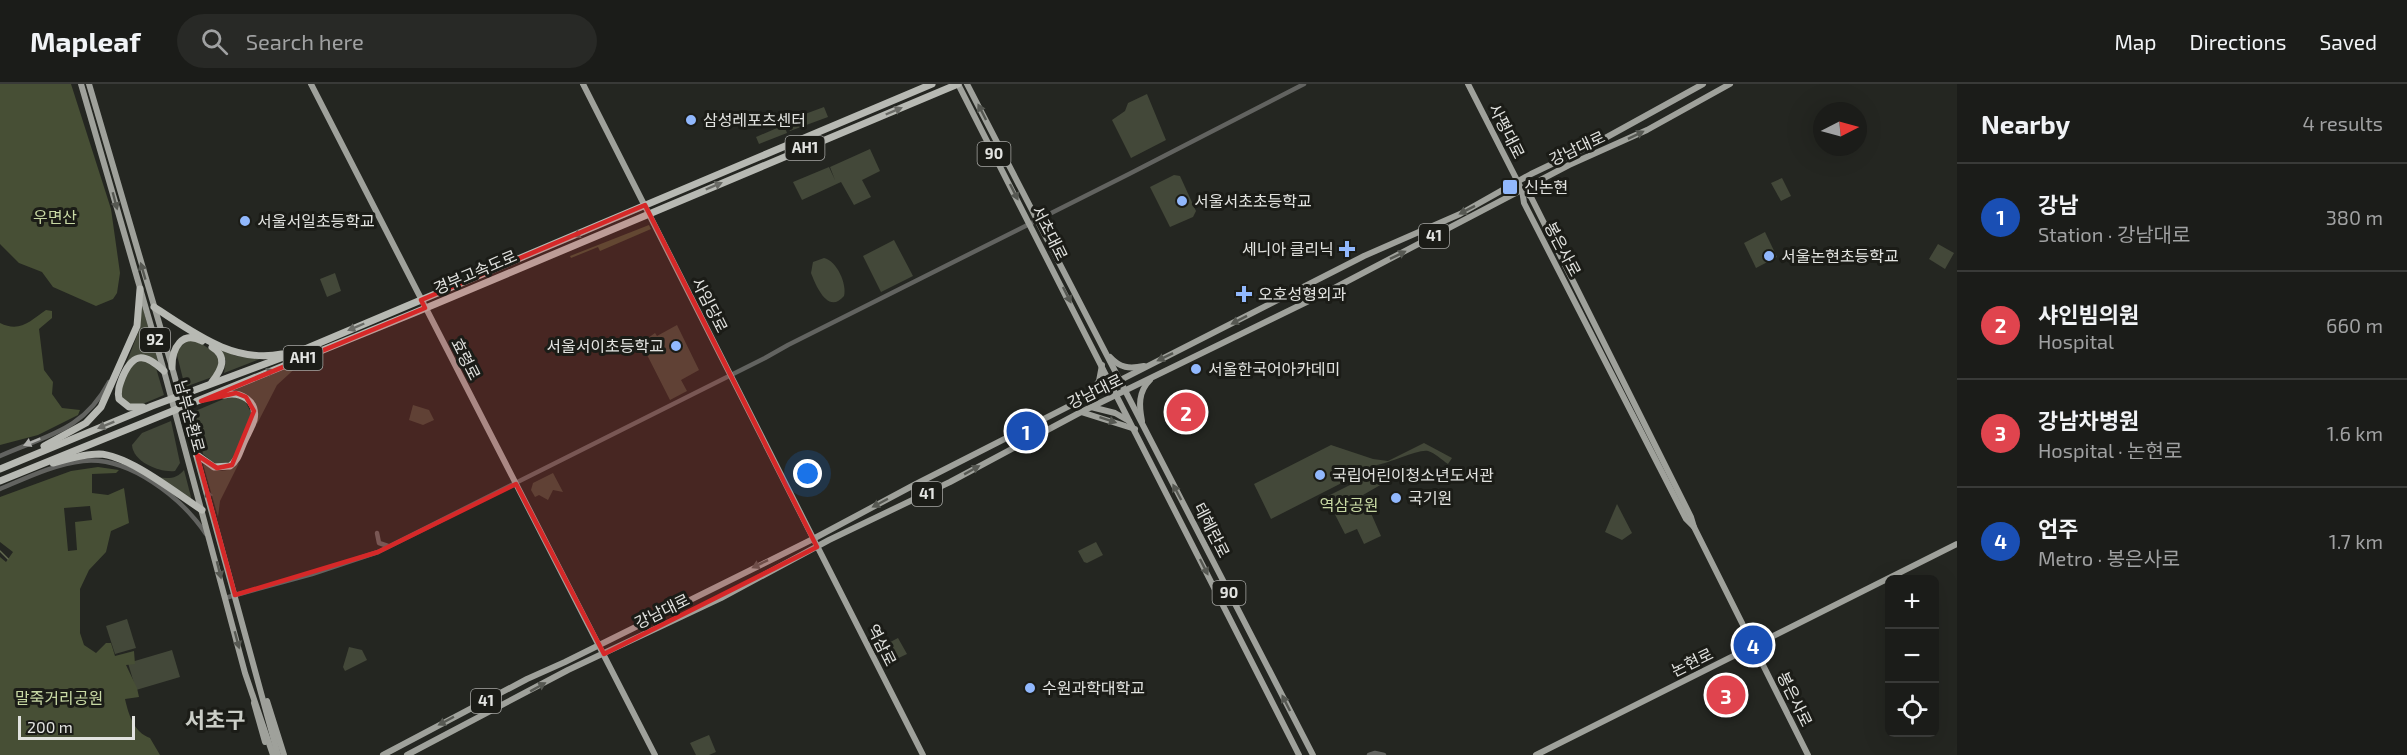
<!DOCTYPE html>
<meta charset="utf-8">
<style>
body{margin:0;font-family:"Exo 2","Noto Sans KR",sans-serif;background:#282926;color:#f1f3f6}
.controls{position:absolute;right:18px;bottom:18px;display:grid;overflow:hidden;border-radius:9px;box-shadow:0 6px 24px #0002}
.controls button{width:54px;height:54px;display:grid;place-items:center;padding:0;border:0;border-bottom:2px solid #393a38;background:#1b1c19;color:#f1f3f6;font:30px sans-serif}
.compass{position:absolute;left:1813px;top:18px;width:54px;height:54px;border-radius:50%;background:#1b1c19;box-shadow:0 6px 24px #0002;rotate:84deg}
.scale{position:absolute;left:18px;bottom:15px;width:117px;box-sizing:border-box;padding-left:6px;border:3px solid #e2e3e0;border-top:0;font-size:16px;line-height:21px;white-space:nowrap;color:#e2e3e0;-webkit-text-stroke:4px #1b1c17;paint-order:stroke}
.you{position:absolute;left:808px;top:390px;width:21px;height:21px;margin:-15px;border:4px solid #fff;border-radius:50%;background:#1a73e8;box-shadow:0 0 0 9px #1a73e833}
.badge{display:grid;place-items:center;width:39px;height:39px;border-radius:50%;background:#8c9099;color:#fff;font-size:20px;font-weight:700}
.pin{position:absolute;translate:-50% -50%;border:3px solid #fff;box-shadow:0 2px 6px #0006}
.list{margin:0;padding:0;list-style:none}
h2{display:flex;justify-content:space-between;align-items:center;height:78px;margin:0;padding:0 24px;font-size:26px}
h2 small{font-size:20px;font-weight:400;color:#a0a1a2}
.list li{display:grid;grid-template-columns:39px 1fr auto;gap:18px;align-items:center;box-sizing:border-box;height:108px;padding:0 24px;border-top:2px solid #393a38}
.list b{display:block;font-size:22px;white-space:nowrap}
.list p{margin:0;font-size:20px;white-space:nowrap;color:#a0a1a2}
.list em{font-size:20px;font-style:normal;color:#a0a1a2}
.icon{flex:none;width:33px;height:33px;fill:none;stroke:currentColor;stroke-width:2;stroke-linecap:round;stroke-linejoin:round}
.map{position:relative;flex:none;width:1957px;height:671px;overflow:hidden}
header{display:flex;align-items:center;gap:36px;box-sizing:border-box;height:84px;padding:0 30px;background:#1b1c19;border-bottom:2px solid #393a38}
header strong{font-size:28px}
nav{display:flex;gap:33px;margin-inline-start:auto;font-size:21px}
.search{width:420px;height:54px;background:#282926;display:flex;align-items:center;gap:15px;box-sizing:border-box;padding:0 21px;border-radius:33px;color:#a0a1a2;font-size:22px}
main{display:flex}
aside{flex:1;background:#1b1c19}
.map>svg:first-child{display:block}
</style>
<header>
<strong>Mapleaf</strong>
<div class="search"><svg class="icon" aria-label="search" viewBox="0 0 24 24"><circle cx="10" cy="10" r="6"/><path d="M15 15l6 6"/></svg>Search here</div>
<nav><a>Map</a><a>Directions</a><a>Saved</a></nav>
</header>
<main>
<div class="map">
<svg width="1957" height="671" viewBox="0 0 1957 671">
<rect width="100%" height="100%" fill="#242621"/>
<g fill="#434839">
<path d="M1147,10L1166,56L1131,74L1112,36L1125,27L1128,19Z"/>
<path d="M824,23L828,33L790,47L786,37Z"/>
<path d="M784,41L787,49L759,60L756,53Z"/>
<path d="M870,65L880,87L862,96L871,113L854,121L841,98L802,116L793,98L829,83L835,96L830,83Z"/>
<path d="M1174,91L1180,92L1196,127L1193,133L1170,143L1150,103Z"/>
<path d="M1782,94L1791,112L1781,117L1771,99Z"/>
<path d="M1765,148L1777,173L1756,184L1744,159Z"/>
<path d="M894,156L913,192L881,208L863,172Z"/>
<path d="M1938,160L1954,169L1945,185L1929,175Z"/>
<path d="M824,174C837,177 847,200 844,212C828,231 816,202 811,189L813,178Z"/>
<path d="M335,189L341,207L327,213L320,195Z"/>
<path d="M142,221L158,277C147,271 135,272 126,280L140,244Z"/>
<path d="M677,241L699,286L681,296L687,307L670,316L641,259L655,249L657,252Z"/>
<path d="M188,256C202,258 213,266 221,277L215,292L185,303L176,267Z"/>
<path d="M219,264L236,272L260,275L224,289L226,276Z"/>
<path d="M145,276L156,284L164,311L138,322L127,320L120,312C121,297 129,278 145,276Z"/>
<path d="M301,279L277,301L257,340V328L235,305Z"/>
<path d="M233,311L244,315L253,332L233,378L216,381L203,370L193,328Z"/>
<path d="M413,321L429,326L434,336L423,341L409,336Z"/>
<path d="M171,337L180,379L175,387C160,389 133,378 132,361L142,349Z"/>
<path d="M1424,359L1452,374L1448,380C1442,376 1435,369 1428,367C1418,365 1390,379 1377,381L1271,435L1254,400L1331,361L1373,375L1388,377Z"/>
<path d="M239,379L220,417L218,433L203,380C217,388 226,390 239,379Z"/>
<path d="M184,386L191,413V415L157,393C168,395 177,395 184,386Z"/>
<path d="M553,389L563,408L553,406L548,416L539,411L535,413L531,406L533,399Z"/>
<path d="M1387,391L1389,396L1363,411L1381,452L1364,460L1357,445L1345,450L1326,413L1364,394Z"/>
<path d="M1617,420L1632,449L1622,456L1605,448Z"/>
<path d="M1096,458L1103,471L1087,479L1084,478L1078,467Z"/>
<path d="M127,535L136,564L115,570L106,542Z"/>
<path d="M898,554L907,570L884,581L877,565Z"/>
<path d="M349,563L362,566L367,576L345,587L343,583Z"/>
<path d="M172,566L180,593L136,606L128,579Z"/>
<path d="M709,651L716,668L709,671H696L690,659Z"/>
</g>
<g fill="#474f35" fill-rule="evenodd">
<path d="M0,0H71L111,125L120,189L117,209L113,215L96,222L53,203L42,188L19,179L0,160Z"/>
<path d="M649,141L651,145L600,167L598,163L571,174L570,172Z"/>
<path d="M46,226L52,227V234L39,245L44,286L53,298L52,310L62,324L80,326L78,331L38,351L0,361V239C20,249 30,237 46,226Z"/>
<path d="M98,383L119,386L116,389L92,390V409L108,411L124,404L129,439L111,447L106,468L89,486L80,505V549L84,561L96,569L106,559H111L115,572L134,567L135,580L126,581L137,604L139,613L125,615C129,632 134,648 150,654L160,671H0V473L6,478L13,468L0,458V413L71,387ZM90,422L92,436L75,438L77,466L68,467L64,424Z"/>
</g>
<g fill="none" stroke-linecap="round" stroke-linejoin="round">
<path stroke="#636b50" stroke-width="1.5" d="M0,467L8,475"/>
<g stroke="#626360" stroke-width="4.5">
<path d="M0,372C47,351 83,347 109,298"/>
<path d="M0,405C26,394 55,380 83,377C129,372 182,414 206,450"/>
<path d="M377,449L379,459L388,462"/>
<path d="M225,514L312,490L378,468L765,274L788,261L1129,90L1304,0"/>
<path d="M1369,671L1375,669L1384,671"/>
</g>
<g stroke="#9fa19b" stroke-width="6">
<path d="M81,0L164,287L245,589L273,671"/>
<path d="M89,0L172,283L278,671"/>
<path d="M311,0L655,671"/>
<path d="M583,0L923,671"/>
<path d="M958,0L1299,671"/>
<path d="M967,0L1313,671"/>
<path d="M1468,0L1522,106L1524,119L1686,435L1694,443"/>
<path d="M1522,106L1531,113L1691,433L1694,443L1808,671"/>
<path d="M1110,273C1120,284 1129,285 1144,282"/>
<path d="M1090,309L1099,297L1102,281"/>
<path d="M1091,323L1115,329L1129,337"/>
<path d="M1081,328L1135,345"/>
<path d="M1142,337C1139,322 1138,308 1150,296"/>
<path d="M267,617L284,671"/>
<path d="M254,619L265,658"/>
<path d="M383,671L527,595L565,578L813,455L914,401L1364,172L1460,130L1531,90L1598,58L1703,0"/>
<path d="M407,671L568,586L721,514L829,456L950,398L1081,328L1321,211L1569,81L1647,46L1730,0"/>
<path d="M1536,671L1957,460"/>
</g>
<g stroke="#b7b9b3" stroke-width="7">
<path d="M154,223C193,248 233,280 282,270"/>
<path d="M212,263C228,273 222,285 212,298"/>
<path d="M172,283C172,264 182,246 202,257"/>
<path d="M143,323H129L119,315C117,306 120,300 123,292C134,267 146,270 164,287"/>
<path d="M44,362L86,339L101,323L137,242L140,205"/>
<path d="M197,371L214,383L230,382C238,377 240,367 244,358C247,351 252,343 254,336C258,316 240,307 224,311"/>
<path d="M53,379C68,375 84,370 99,370C129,371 177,410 202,426"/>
<path d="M0,385L152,322L305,265L932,0"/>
<path d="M0,397L414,229L958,0"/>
</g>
</g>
<defs><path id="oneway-solid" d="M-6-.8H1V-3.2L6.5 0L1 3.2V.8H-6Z" transform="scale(1.5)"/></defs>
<g fill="#696a65">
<use href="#oneway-solid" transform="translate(894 27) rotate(-23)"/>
<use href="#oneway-solid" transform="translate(714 102) rotate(-23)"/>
<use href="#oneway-solid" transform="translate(581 149) rotate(157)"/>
<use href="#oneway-solid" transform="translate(356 243) rotate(157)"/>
<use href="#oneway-solid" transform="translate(266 289) rotate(-23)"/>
<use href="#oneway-solid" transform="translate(106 341) rotate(158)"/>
</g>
<g fill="#565852">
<use href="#oneway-solid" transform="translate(982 28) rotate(-117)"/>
<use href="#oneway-solid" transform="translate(1636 51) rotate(-26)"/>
<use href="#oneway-solid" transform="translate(1014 108) rotate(63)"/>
<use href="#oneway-solid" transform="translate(115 117) rotate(75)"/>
<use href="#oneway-solid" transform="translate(1467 126) rotate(153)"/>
<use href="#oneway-solid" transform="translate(1398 171) rotate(-26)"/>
<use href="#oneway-solid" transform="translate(143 187) rotate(-106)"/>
<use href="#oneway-solid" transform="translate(1067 211) rotate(63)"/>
<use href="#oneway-solid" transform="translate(1239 236) rotate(153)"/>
<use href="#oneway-solid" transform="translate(1165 273) rotate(154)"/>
<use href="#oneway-solid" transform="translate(1108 336) rotate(18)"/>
<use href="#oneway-solid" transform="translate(972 386) rotate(-29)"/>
<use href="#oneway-solid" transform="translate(1177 408) rotate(-118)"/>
<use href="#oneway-solid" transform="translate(209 414) rotate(-106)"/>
<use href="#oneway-solid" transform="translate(880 419) rotate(152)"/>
<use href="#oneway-solid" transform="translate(760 480) rotate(154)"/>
<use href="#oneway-solid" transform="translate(1204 483) rotate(63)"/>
<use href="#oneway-solid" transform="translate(219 486) rotate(76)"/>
<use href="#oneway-solid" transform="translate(237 556) rotate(75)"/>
<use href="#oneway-solid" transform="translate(538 603) rotate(-29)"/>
<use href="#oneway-solid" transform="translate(1286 619) rotate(-117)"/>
<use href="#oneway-solid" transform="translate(446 637) rotate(152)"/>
</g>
<use fill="#afb0ad" href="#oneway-solid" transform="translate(32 358) rotate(158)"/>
<path fill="#d62828" fill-opacity="0.2" stroke="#d62828" stroke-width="4.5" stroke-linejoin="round" d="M645,121L817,463L604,570L516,400L378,468L235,511L197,371L217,384L232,381L254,327L246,313L236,309L201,317L425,224L421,216Z"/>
<g fill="#91b8fd" stroke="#1b1c17" stroke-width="2">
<circle cx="691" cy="36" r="6"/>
<rect x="1502" y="95" width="16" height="16" rx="3"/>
<circle cx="1182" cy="117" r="6"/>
<circle cx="245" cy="137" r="6"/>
<path d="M1344 156h6v6h6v6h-6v6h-6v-6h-6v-6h6z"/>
<circle cx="1769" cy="172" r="6"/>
<path d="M1241 201h6v6h6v6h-6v6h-6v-6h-6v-6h6z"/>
<circle cx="676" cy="262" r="6"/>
<circle cx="1196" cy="285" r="6"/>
<circle cx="1320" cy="391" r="6"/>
<circle cx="1396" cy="414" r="6"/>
<circle cx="1030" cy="604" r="6"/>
</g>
<g text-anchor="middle" stroke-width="6" stroke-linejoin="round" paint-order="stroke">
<g fill="#1b1c17" stroke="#a6a7a4" stroke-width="1.5">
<rect x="785.5" y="52" width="39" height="24" rx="4.5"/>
<rect x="977.5" y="58" width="33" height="24" rx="4.5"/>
<rect x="1419" y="140" width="30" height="24" rx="4.5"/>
<rect x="140" y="244" width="30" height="24" rx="4.5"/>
<rect x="283.5" y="262" width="39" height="24" rx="4.5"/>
<rect x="912" y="398" width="30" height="24" rx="4.5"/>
<rect x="1212.5" y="497" width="33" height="24" rx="4.5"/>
<rect x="471" y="605" width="30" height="24" rx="4.5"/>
</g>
<g font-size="15" font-weight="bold" fill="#e2e3e0">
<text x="805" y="69">AH1</text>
<text x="994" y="75">90</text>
<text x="1434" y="157">41</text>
<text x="155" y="261">92</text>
<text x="303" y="279">AH1</text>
<text x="927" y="415">41</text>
<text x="1229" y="514">90</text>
<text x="486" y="622">41</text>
</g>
<g font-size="16" fill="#e2e3e0" stroke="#1b1c17" text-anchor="start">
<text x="703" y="42">삼성레포츠센터</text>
<text x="1524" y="109">신논현</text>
<text x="1194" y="123">서울서초초등학교</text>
<text x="257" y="143">서울서일초등학교</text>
<text x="1334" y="171" text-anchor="end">세니아 클리닉</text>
<text x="1781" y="178">서울논현초등학교</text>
<text x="1258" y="216">오호성형외과</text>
<text x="664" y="268" text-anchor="end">서울서이초등학교</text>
<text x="1208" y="291">서울한국어아카데미</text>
<text x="1332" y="397">국립어린이청소년도서관</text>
<text x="1408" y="420">국기원</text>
<text x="1042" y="610">수원과학대학교</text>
</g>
<g font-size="16" fill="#e2e3e0" stroke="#1b1c17">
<text transform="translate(1507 47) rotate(63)" y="6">사평대로</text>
<text transform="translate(1577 64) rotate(-25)" y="6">강남대로</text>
<text transform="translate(1050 149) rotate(63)" y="6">서초대로</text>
<text transform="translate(1563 165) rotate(62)" y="6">봉은사로</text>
<text transform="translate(475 188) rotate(-23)" y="6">경부고속도로</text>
<text transform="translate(710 221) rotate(63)" y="6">사임당로</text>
<text transform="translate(466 275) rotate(63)" y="6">효령로</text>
<text transform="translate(1095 307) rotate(-26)" y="6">강남대로</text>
<text transform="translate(190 332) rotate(75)" y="6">남부순환로</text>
<text transform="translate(1212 446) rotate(63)" y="6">테헤란로</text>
<text transform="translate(662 527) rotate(-26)" y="6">강남대로</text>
<text transform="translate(882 561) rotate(63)" y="6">역삼로</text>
<text transform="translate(1692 578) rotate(-26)" y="6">논현로</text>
<text transform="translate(1795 615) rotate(64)" y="6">봉은사로</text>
</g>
<g font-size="16" fill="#c8d9a4" stroke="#1b1c17">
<text x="55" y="139">우면산</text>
<text x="1349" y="427">역삼공원</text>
<text x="59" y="620">말죽거리공원</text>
</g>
<g font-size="22" font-weight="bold" fill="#cbcec7" stroke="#1b1c17">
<text x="215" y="644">서초구</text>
</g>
</g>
</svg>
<div class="controls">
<button>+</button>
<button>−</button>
<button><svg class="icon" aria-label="locate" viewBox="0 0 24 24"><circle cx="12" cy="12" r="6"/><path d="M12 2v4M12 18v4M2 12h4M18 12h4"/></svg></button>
</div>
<svg class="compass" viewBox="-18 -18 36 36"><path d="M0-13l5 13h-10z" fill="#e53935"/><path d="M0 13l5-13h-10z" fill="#a0a1a2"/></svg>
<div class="scale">200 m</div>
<div class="you"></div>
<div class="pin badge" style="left:1026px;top:347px;background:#1a4fb4">1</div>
<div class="pin badge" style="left:1186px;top:328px;background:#e0444e">2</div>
<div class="pin badge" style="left:1726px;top:611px;background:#e0444e">3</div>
<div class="pin badge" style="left:1753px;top:561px;background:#1a4fb4">4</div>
</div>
<aside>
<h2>Nearby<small>4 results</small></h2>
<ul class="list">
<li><span class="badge" style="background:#1a4fb4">1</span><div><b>강남</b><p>Station · 강남대로</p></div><em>380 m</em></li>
<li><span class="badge" style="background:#e0444e">2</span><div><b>샤인빔의원</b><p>Hospital</p></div><em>660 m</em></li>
<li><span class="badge" style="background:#e0444e">3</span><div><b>강남차병원</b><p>Hospital · 논현로</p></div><em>1.6 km</em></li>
<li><span class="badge" style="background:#1a4fb4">4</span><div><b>언주</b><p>Metro · 봉은사로</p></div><em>1.7 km</em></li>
</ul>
</aside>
</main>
